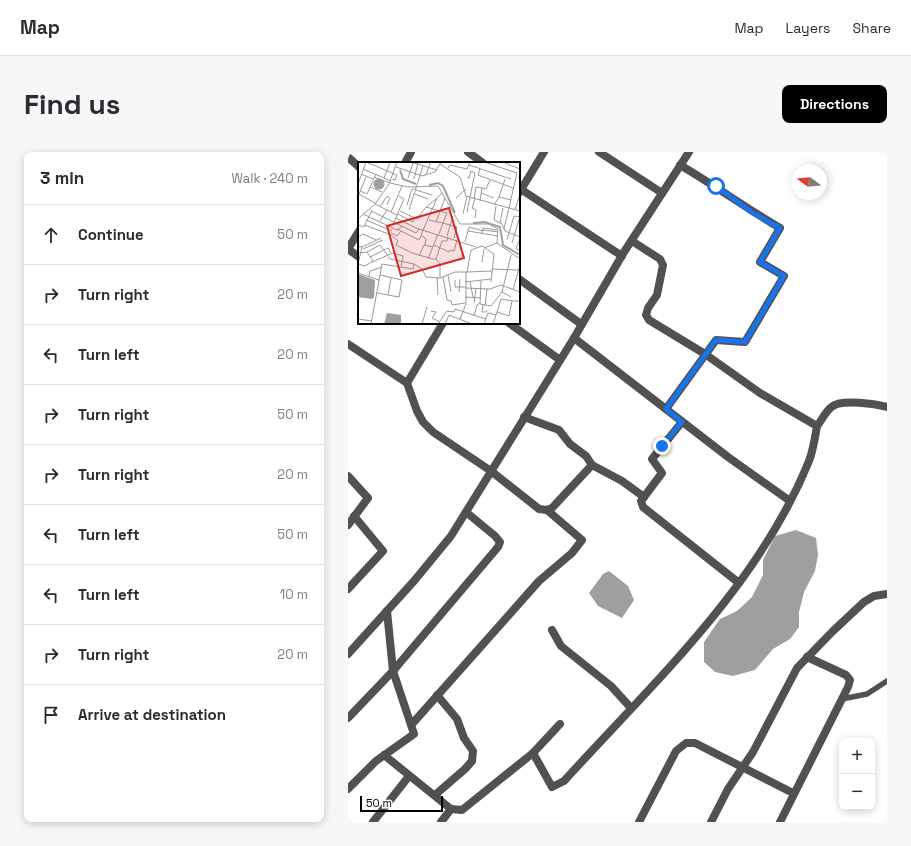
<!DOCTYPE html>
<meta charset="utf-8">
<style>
body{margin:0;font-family:"Space Grotesk",sans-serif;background:#f7f7f7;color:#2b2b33}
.controls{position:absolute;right:12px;bottom:12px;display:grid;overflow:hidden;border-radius:8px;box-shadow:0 2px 10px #0003}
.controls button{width:36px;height:36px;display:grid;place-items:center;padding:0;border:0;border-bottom:1px solid #e1e1e2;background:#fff;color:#2b2b33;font:20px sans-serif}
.compass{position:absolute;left:443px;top:12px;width:36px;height:36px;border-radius:50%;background:#fff;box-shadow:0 2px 10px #0003;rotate:286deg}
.scale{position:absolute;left:12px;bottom:10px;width:83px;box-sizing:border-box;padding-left:4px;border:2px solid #000;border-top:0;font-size:11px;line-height:14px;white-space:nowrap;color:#000;-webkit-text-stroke:3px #fff;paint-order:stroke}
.stop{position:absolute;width:12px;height:12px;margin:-9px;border:3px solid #1a73e8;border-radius:50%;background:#fff}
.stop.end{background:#1a73e8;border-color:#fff;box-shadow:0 1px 4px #0008}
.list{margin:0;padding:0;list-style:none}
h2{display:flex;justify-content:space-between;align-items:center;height:52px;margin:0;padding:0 16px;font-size:17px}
h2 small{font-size:13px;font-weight:400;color:#7c7c81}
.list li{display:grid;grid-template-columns:26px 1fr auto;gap:12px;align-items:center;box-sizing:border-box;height:60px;padding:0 16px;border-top:1px solid #e1e1e2}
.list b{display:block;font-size:15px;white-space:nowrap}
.list em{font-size:13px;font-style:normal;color:#7c7c81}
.icon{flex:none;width:22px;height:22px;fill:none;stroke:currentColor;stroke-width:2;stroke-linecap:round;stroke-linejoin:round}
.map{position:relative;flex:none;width:539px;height:670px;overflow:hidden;border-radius:8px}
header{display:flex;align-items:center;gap:24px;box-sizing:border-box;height:56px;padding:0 20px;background:#fff;border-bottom:1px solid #e1e1e2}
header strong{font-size:19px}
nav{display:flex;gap:22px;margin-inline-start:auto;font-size:14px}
.intro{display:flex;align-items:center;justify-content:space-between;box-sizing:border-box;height:96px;padding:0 24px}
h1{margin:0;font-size:28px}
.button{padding:10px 18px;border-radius:8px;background:#000;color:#fff;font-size:14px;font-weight:700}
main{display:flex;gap:24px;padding:0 24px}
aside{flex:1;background:#fff;border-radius:8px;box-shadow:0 2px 10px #0003}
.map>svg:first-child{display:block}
</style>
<header>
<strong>Map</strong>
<nav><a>Map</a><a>Layers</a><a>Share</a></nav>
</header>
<div class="intro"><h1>Find us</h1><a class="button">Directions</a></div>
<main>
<aside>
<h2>3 min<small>Walk · 240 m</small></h2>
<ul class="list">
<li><svg class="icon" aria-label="ahead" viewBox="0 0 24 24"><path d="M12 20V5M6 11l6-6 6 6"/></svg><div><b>Continue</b></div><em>50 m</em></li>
<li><svg class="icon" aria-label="right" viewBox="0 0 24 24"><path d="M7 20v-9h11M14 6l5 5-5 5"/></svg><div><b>Turn right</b></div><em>20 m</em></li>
<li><svg class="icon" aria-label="left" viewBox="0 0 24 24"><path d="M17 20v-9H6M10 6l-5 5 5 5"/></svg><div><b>Turn left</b></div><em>20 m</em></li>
<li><svg class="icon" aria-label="right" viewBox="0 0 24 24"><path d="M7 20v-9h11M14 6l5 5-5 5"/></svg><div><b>Turn right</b></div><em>50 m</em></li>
<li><svg class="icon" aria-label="right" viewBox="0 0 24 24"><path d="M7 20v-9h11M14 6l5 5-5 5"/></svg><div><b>Turn right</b></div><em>20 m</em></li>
<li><svg class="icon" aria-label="left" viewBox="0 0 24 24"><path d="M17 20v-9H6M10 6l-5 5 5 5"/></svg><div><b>Turn left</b></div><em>50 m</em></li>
<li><svg class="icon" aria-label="left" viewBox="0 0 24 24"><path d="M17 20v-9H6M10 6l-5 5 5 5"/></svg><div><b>Turn left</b></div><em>10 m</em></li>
<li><svg class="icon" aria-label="right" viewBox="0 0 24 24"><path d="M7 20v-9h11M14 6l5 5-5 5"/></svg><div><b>Turn right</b></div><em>20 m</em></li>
<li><svg class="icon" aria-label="arrive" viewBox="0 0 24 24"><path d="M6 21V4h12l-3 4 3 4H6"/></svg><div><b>Arrive at destination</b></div></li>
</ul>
</aside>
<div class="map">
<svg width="539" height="670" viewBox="0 0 539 670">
<rect width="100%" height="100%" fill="#fff"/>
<g fill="#9f9f9f">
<path d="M448,378L468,386L470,403L467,419L456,440L451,460V475L442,487L425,497L407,518L385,524L367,520L356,510V490L372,467L389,459L404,445L415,423V408L427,384Z"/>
<path d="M261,419L280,434L286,448L274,466L250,454L241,441L255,422Z"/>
</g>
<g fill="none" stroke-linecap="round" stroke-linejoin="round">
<path stroke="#515151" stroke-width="5.5" d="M494,547L519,542L539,529"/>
<g stroke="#515151" stroke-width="8">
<path d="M120,0L135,11"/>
<path d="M251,0L314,41"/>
<path d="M0,5L11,15"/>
<path d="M57,11L63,0"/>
<path d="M171,36L274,104"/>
<path d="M171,41L196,0"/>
<path d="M0,97L11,79"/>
<path d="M0,97L11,105"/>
<path d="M171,127L233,172"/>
<path d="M161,171L212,208"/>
<path d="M226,186L380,305L442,349"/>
<path d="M0,192L59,231L69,259L75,270L85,280L143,319L191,357L199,358L204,356L244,313L274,329L296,345"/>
<path d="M59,231L95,171"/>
<path d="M318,257L368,188L397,190L436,124L412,110L432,76C398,56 366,33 332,13"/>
<path d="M176,265L211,278L222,292L238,304L244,313"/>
<path d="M334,270L304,307L314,321L293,349L295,355L391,431"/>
<path d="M469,274C474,268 478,258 485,254C494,247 528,252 539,255"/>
<path d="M0,324L20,346L0,373"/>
<path d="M0,437L35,399L6,364"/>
<path d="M204,478L213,494L263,534L283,556"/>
<path d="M0,502L66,429L103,384L226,186L276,100L341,0"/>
<path d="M0,566L45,519L150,395L152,390L147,384L118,360"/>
<path d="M64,572L191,429L224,401L234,388L199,358"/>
<path d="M185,601L212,572"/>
<path d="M36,603L103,657"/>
<path d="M0,637L28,609L66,582L45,519L39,459"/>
<path d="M87,643L117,617L124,609L125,599L116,586L109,567L89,543"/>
<path d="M25,670L61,624"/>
<path d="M93,670L103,657L114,658L185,601L204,635L216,629C305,531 410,435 461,309C465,299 467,286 469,274L412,241L357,202L301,168L298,163L300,156L309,143L315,113L312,107L284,89"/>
<path d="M291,670L328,599L338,591H347L445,641"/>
<path d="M363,670L380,637L405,600L449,516L485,479L516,450L526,444L539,442"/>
<path d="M432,670L500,535L502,528L498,523L459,505"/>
</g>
</g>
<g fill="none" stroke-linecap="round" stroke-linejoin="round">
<path stroke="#1a73e8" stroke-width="5" d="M314,294L334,270L318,257L368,188L397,190L436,124L412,110L432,76L403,60L368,34"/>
</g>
<g transform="translate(10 10)">
<rect width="162" height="162" fill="#fff"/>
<path d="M15.5 22a5.5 5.5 0 1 1 11 0a5.5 5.5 0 1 1-11 0ZM0,112L17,118L16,135L14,137L0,135ZM29,151L43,153V162H26Z" fill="#9f9f9f"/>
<path fill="none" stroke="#9f9f9f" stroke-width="2" d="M42,8L45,17L58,22M71,23L80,21L85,24L97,51M115,61L127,60L142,65L145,83L162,93"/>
<path fill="none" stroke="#999" stroke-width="1" d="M8,0L39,13L37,18L34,17M53,0L79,8M126,0L159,11L146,67M147,1L162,7M82,2L102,15L108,34L162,49M111,3L153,17M38,5L64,14L77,10L83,0M90,6L92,3L109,7L112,0M5,7L33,19M122,7L120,13L155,26M3,12L15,17M68,13L72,1M8,15L1,32L17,41M16,15L32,21M109,15L111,16L113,9L117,11M26,16L32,0M50,16L55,1M56,17L60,1M32,21L50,25L80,24L84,31M0,22L8,0M12,25L24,30M58,28L74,33M2,29L9,32L18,12M123,31L136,36M57,32L70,37M112,35L117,11M141,35L147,17M98,36L108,27M116,37L118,25L124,26M122,39L124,26L128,27L132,18M17,42L39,53M49,43L54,27H58M136,43L141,35L153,38M138,44L136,58L144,62L147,69L162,75M22,45L29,34L32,36L29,43M68,45L89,51L85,61L99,65L96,76M51,48L65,4M157,48L162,32M13,49L58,71L61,67M42,49L59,57L68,45L78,37M33,50L44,24M109,50L112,35M5,52L39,68L45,64M40,52L55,60L57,56M105,52L109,34M38,56L58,66L118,85M117,56L118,48L114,46L117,37M0,57L17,42L31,22L39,0M8,58L34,69M71,58L85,61L81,72M22,59L29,48M36,60L46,37L41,34M78,60L87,36M142,61L145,46M0,63L6,65L14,48M7,63L33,73L40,79L38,83L54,91L75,97H78L84,79H89L90,75M39,67L61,78L63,74M125,68L140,70M110,69L111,65L125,69M33,71L39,74L43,69M124,72L125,66L139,68M89,74L95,54M0,75L5,72L18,78M162,76L158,87L162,88M149,78L156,54L162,55M107,80L110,69L140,74M139,81L162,97M154,81L162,54M67,83L68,77L63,73L79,36L84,31L102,62H131L140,67L139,81L126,86M76,83L91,90L92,88L96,89L99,78M0,84L4,85L0,102M4,85L23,76M5,87L25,78M9,90L22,83L32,97L56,102L64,107L68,115L82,116L97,110H109L113,88L124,84L136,92L133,120M0,91L9,90L15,99L7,104L0,102M61,94L66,83L75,85M12,95L30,86L33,91M70,97L80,72M78,97L82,102V115M14,100L35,91L45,94L43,105M124,100L126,87M134,107L160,108M109,110L134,109M0,111L21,118M90,113L93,130M11,115L12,109L24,105M79,115L80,133M85,115L89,138L93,139L94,143L107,141M97,118V125H107M123,119L122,142L133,144L144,130M107,120L133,117M112,120L115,135M107,126L132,127L143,123L162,130M155,128L162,103M101,130L102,117M19,131L41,135L44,118L22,113M30,133L33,116M107,135L123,136M153,135L144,130L153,93M116,141L118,126M125,142L124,150H128L129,148M127,144L129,127M73,149L78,150L74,156L82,160M139,150L143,137L154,139M116,154L119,143L122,141M0,157L14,159M102,157L108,142V110M13,162L24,102L55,107L56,102M64,162L69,145M80,162L89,149L96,150L97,147L128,157M87,162L91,153L114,162M126,162L130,151L138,153M135,162L139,150L151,154L154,139H162"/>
<path fill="#d62828" fill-opacity="0.15" stroke="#d62828" stroke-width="2" d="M91,46L106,96L43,114L29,64Z"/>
<rect width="162" height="162" fill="none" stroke="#000" stroke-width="2"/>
</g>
</svg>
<div class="controls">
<button>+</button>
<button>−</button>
</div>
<svg class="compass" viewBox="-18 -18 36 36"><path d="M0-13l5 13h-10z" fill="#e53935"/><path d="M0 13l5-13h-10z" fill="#7c7c81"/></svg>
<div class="scale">50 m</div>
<div class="stop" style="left:368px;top:34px"></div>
<div class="stop end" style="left:314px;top:294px"></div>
</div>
</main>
